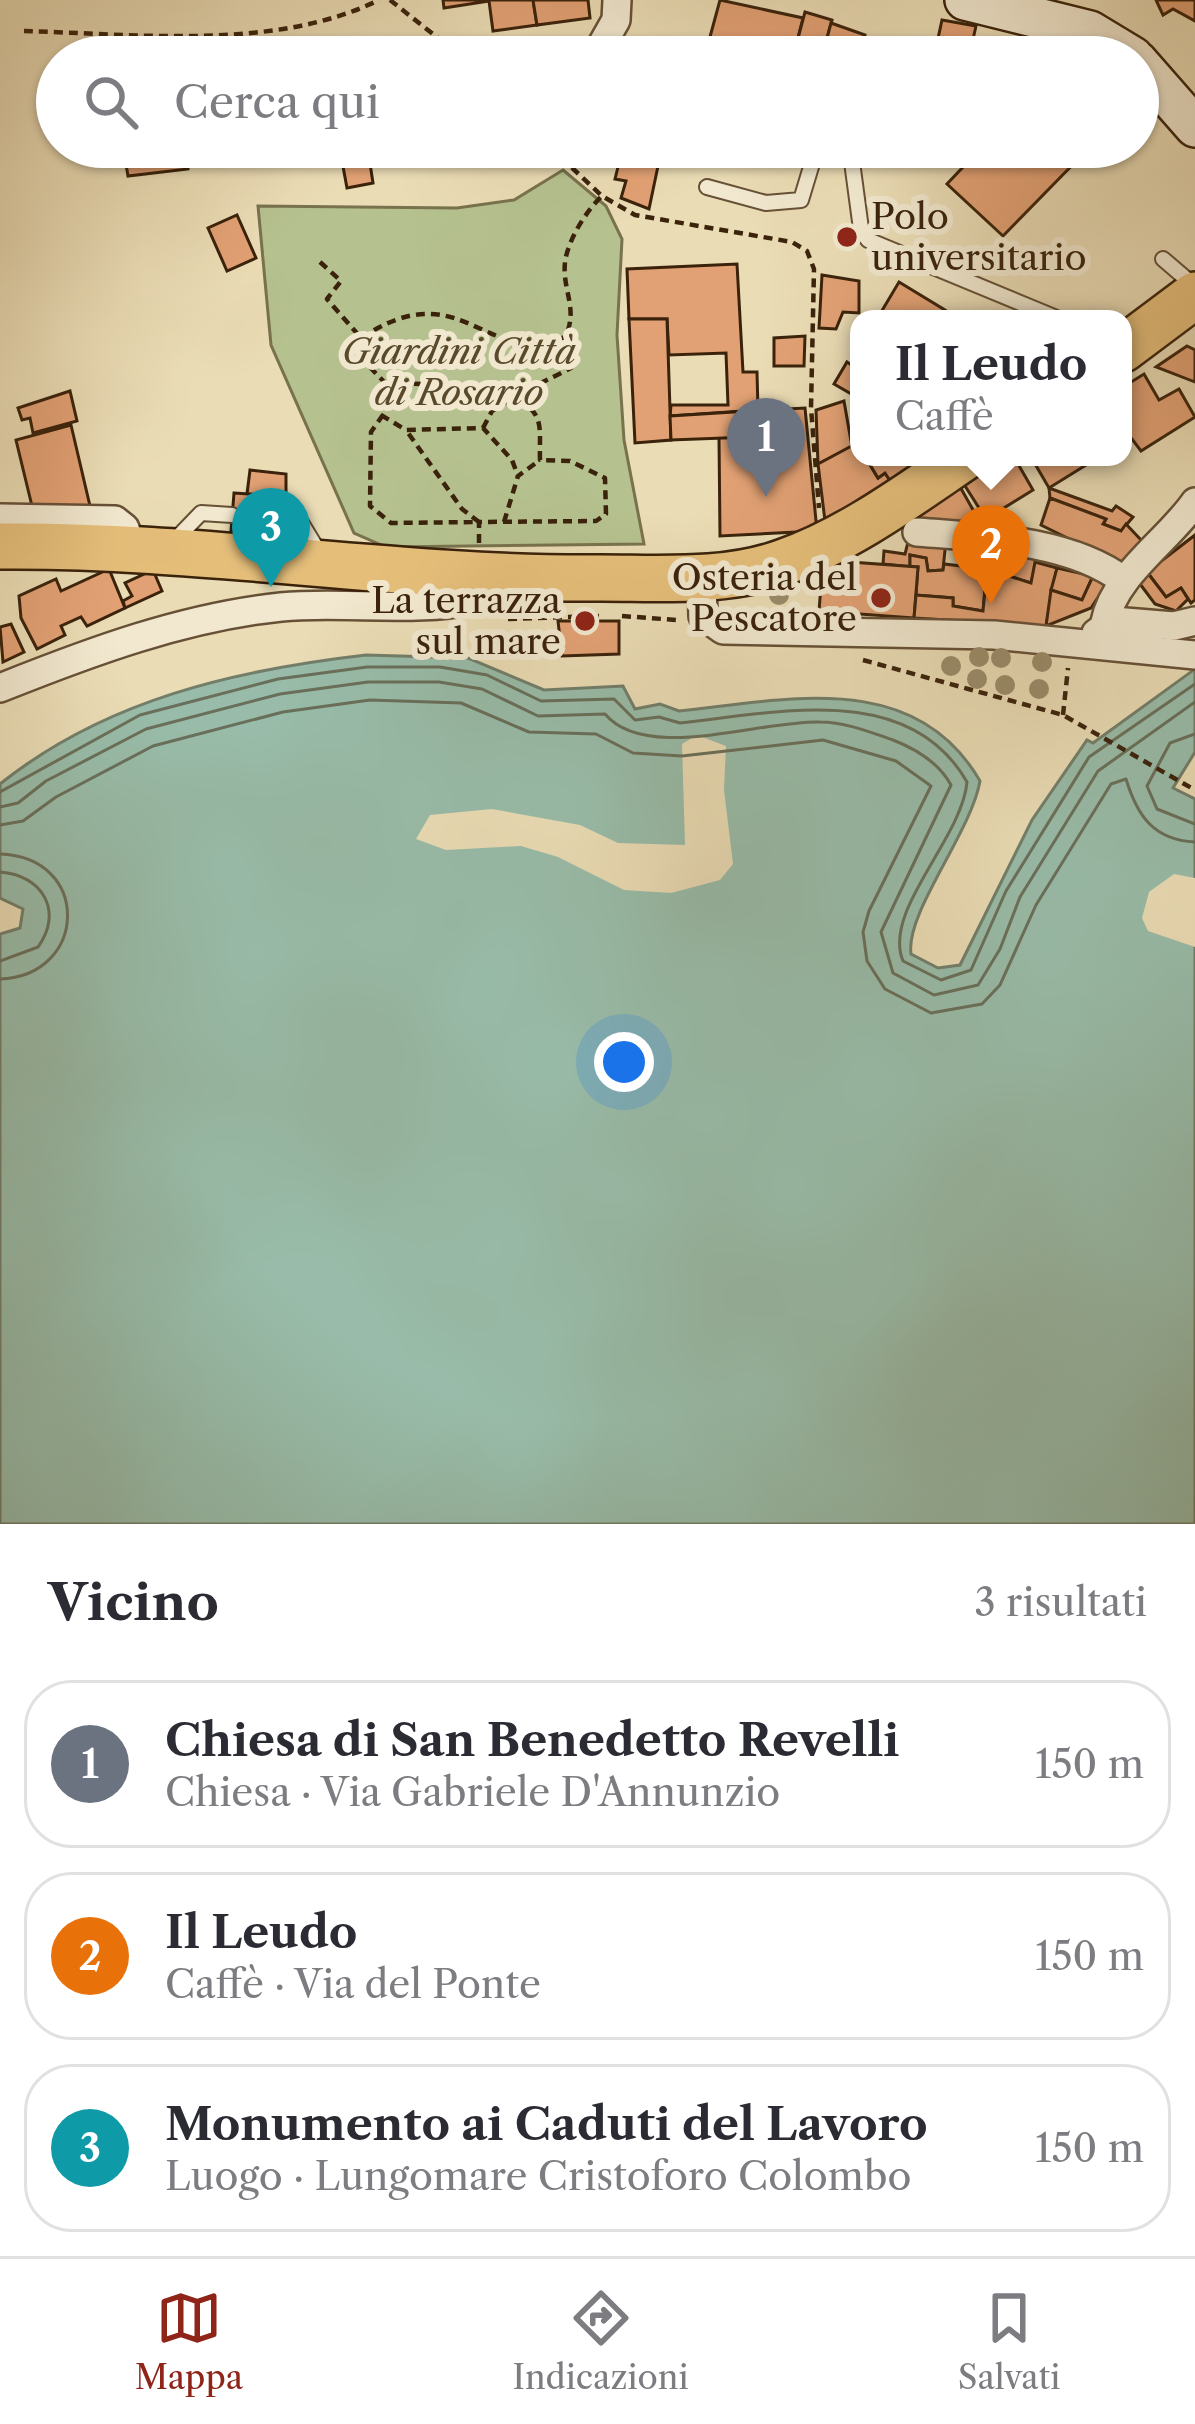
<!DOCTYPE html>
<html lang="it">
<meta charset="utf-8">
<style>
body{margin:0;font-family:"Libre Caslon Text",serif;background:#f2f2f3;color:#2b2b33}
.you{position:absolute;left:624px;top:1062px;width:42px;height:42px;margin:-30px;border:9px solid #fff;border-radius:50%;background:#1a73e8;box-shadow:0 0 0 18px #1a73e833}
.badge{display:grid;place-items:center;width:78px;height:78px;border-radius:50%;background:#8f2418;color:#fff;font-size:39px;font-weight:700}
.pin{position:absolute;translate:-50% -99px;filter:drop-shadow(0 3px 6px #0008)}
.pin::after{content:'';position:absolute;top:63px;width:42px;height:36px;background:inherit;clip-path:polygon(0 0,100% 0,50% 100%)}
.popup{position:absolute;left:850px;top:310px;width:282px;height:156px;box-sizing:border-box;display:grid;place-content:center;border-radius:24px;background:#fff;filter:drop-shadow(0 3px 9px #0005);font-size:39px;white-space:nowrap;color:#7c7c81}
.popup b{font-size:45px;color:#2b2b33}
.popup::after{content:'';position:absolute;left:50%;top:100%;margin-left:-24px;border:24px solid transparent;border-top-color:#fff}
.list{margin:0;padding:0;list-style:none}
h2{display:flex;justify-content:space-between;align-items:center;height:156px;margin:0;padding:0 48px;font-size:51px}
h2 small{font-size:39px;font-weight:400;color:#7c7c81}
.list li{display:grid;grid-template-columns:78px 1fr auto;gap:36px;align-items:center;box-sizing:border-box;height:168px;margin:0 24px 24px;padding:0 24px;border:3px solid #e1e1e2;border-radius:48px}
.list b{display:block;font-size:45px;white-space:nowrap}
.list p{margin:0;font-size:39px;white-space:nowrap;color:#7c7c81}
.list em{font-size:39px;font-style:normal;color:#7c7c81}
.icon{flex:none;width:66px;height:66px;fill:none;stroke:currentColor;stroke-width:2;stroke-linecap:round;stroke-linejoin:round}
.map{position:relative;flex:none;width:1195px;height:1524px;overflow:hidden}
.search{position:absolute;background:#fff;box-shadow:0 3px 9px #0004;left:36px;right:36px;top:36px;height:132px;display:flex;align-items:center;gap:30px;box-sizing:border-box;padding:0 42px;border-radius:66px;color:#7c7c81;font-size:45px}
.sheet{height:732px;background:#fff}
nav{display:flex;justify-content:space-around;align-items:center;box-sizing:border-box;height:168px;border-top:3px solid #e1e1e2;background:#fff;font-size:33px;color:#7c7c81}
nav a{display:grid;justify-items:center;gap:6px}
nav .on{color:#8f2418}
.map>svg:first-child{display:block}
</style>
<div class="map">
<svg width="1195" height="1524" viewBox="0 0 1195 1524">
<rect width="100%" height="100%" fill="#eadcb5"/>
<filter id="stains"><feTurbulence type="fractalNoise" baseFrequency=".00167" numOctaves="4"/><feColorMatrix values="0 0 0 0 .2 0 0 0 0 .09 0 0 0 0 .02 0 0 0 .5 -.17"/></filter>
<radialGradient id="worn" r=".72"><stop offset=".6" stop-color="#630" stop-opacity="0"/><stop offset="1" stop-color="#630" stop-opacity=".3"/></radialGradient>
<path fill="#b5c18f" stroke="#78724d" stroke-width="3" d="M563,170L606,206L622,239L617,335L624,440L644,544L386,547L354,533L271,345L258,206L457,208L514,200Z"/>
<path fill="#98bca9" stroke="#727e6a" stroke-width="3" d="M366,655L468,658L544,690L623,686L635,709L660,704L679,711C786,700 915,668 980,781C971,833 905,913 911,954L938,968L960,965L1032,820L1087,740L1093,743L1195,669V752L1173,788L1195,799V1524H0V934L20,928L23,909L0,898V784C105,700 235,670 366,655Z"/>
<g fill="#eadcb5">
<path d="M697,735L726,746L724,790L733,864L720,880L671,893L624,890L558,857L521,846L446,850L416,839L430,815L492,809L580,825L618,843L685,845L682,744Z"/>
<path d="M1174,874L1195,878V947L1148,931L1142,918L1149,892Z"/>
</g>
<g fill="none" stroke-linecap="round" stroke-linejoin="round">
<g stroke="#696f5a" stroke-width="3">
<path d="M1195,734L1170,743L1147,786L1157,809L1195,824"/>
<path d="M0,792L140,715L278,679L367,667H440L487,675L541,701L614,699L635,720L659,717L680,723C775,713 909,680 967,782C962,839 882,911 903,961L941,980L971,970L1006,891L1089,757L1195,684"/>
<path d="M0,807L18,803L46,781L146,729L280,694L368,682H439L482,689L538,716L605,714C646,763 761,720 820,722C845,722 870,732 893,740C916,749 939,763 951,785L881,932L893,973L934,995L978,985L1000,949L1020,897L1098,771L1195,702"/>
<path d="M0,825L23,821L56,797L153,746L283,712L370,700L461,703L529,732L596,734L633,753L682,756L823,740L896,761L931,786L869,911L863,932L867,961L885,989L931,1013L982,1004L1000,985L1036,905L1111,784L1126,779C1137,815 1153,840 1195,842"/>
<path d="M0,854C92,857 88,976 0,979"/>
<path d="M0,872C42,875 64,911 38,947L0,961"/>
</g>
</g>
<g fill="#e2a174" stroke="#3a220b" stroke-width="3">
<path d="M443,0H533L537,25L493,31L489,1L444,8Z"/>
<path d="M533,0H588L590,18L537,25Z"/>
<path d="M720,0L803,18L793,57H681L685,41L707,48Z"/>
<path d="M1156,0H1195V21L1173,9L1163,15Z"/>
<path d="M805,12L832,20L822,57H793Z"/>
<path d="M942,20L976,26L969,57H934Z"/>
<path d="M831,23L865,35L860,57H822Z"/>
<path d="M123,147H191L188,169L128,176Z"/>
<path d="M623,147H662L649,209L621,198L626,181L615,179Z"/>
<path d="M982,147H1002L1014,159L1025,147H1090L1003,236L947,184Z"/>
<path d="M369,157L373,183L347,188L342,161Z"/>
<path d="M237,215L256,258L227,271L208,228Z"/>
<path d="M737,264L743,372H757L758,410L670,416L671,405H728L726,353L669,355L667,319H629L627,269Z"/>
<path d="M822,275L859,281V313L843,312L836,329L819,328Z"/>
<path d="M899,282L945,310L939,319H877Z"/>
<path d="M629,319H667L671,440L635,443Z"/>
<path d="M805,336L804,366H774V338Z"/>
<path d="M1187,346L1195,350V382L1156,367Z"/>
<path d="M847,362L859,370V422L853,395L834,384Z"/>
<path d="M1144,374L1159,400L1179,389L1195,417L1141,451L1132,439L1123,446V387Z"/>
<path d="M70,391L77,421L33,433L30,418L22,420L18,408Z"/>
<path d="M844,401L852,447L818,464L816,410Z"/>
<path d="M805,408L817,531L720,536L719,437H750V423H758V414L750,411Z"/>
<path d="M750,411L758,414V423H750V437L671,440L670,416Z"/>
<path d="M71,425L90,506H32L16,440Z"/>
<path d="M859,442V457H873L869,463L878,478L885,473L895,488L826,529L818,464Z"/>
<path d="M873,457H941L895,488L885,473L878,478L869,463Z"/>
<path d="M994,457H1014L1033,490L986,519L960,478Z"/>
<path d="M1031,457H1099L1049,488Z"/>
<path d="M250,470L286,474V497L247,494Z"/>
<path d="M959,485L981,524L913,527L912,515Z"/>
<path d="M1049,488L1112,511L1116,506L1133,517L1121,531L1103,524L1106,519L1050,498Z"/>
<path d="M234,493L290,497L285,538L231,531Z"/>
<path d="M1050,498L1106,519L1103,524L1121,531L1126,524L1142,541L1120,564L1041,525Z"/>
<path d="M1195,535V600L1191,603L1181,588L1166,597L1147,572Z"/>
<path d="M909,538L946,540L943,570L928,571L926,558L910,555V567L883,564L884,551L905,554Z"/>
<path d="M990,548L1037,558L1031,583L987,569Z"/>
<path d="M910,555L926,558L928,571L943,570L944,564L987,569L983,611L953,606V598L916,595L918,567H910Z"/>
<path d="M823,560L918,567L914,618L819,611Z"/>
<path d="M1035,562L1057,568L1046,626L914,618L916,595L953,598V606L983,611L987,569L1031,583Z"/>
<path d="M1057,568L1093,576L1082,600L1051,590Z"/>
<path d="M109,569L125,608L87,626L81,617L61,626L65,635L37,649L21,618L19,596L56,579L61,591Z"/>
<path d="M153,570L162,591L125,608L123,601L132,596L125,583Z"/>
<path d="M1147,572L1166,597L1181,588L1188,599L1176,611L1155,604L1137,580Z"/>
<path d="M1093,576L1110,579L1091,608L1046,626L1051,590L1082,600Z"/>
<path d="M558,621H619V654L562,656Z"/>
<path d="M11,624L24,652L3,662L0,627Z"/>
</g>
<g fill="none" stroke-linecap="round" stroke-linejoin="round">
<defs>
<g id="service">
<path d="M850,147L861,229L868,240L1059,319"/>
<path d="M707,187L766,203L801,200L817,147"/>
<path d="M1163,259L1191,283"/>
<path d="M287,520L300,521L320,554"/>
<path d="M172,543L201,513L232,515"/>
</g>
<g id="minor">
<path d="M595,57L616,20L617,0"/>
<path d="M0,518L115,520L125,528L131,547"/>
<path d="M917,532C981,537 1071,540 1124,581"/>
<path d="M702,578L703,616L723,630L994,635L1195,655"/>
<path d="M1105,622C1114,575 1168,541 1195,502"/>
<path d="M1096,633L1113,621L1174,626L1195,621"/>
<path d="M0,688C90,652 184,617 281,607C361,599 452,622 524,581"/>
</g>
<g id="secondary">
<path d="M965,0L1090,31L1133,57"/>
<path d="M1138,62L1195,127"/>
</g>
<g id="primary">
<path d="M1123,349L1195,295"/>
<path d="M0,546C201,544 401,580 602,578C662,578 727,583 784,562C848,540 909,495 965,457"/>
</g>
</defs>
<use href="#service" stroke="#665036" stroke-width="18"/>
<use href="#minor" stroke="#665036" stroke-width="32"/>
<use href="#secondary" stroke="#3a220b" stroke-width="44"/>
<use href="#primary" stroke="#3a220b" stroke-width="50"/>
<g stroke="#3a220b" stroke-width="4.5" stroke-dasharray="9 6" stroke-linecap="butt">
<path d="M390,0L462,57"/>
<path d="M24,31C137,34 275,51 379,0"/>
<path d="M550,147L602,196L635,215L792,242L807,251L814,269L811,408L819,508"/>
<path d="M320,262L341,281L327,299L361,338L362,359L391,389L394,399L371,432L370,506L391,523L479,522L462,509L406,430"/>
<path d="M361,338C463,271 481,368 565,337"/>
<path d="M384,383L490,386L513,397"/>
<path d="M381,415L406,430L483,428L512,460L518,476"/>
<path d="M483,428L492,411L511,399"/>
<path d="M504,522L518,476L540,460"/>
<path d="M479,543V522L596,521L606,514L605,478L570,461L540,460C539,427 546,413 513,397L571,368L572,348L565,337C579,309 562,291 565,262C568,240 586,211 602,196"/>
<path d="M622,616L676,620"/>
<path d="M508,619L599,616"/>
<path d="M863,660L1063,715L1195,790"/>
<path d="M1063,715L1068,668"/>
</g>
<use href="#service" stroke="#f1e8cf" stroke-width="14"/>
<use href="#minor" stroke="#f1e8cf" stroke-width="27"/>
<use href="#secondary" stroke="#f1e8cf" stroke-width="39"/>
<use href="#primary" stroke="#e5be7a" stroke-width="45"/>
</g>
<g fill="#9a8c6a">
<circle cx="779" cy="595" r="10"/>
<circle cx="979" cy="657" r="10"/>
<circle cx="1001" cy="658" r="10"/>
<circle cx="1042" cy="662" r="10"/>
<circle cx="951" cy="666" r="10"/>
<circle cx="977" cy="679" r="10"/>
<circle cx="1005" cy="685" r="10"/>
<circle cx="1039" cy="689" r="10"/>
</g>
<g fill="#8f2418" stroke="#f1e8cf" stroke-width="4.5">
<circle cx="847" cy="237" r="12"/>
<circle cx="881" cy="598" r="12"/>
<circle cx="585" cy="621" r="12"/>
</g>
<g text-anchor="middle" stroke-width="12" stroke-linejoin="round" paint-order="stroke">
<g font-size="36" fill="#3a220b" stroke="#f1e8cf" text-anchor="end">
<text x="871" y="229" text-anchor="start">Polo<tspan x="871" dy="41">universitario</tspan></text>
<text x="857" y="590">Osteria del<tspan x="857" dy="41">Pescatore</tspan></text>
<text x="561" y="613">La terrazza<tspan x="561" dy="41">sul mare</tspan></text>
</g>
<g font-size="36" font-style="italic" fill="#594a2c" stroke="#f1e8cf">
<text x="459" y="364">Giardini Città<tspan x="459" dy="41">di Rosario</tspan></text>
</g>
</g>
<rect width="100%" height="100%" filter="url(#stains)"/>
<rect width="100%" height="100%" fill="url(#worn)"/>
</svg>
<div class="you"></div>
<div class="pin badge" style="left:766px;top:497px;background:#6b7280">1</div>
<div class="pin badge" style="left:991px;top:604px;background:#e8710a">2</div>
<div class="popup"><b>Il Leudo</b>Caffè</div>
<div class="pin badge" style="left:271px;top:587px;background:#0f9aa8">3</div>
<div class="search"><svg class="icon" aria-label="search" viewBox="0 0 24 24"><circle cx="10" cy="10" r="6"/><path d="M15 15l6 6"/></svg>Cerca qui</div>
</div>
<section class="sheet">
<h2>Vicino<small>3 risultati</small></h2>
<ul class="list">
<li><span class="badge" style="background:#6b7280">1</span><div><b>Chiesa di San Benedetto Revelli</b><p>Chiesa · Via Gabriele D'Annunzio</p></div><em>150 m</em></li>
<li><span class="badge" style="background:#e8710a">2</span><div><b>Il Leudo</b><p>Caffè · Via del Ponte</p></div><em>150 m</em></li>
<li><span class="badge" style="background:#0f9aa8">3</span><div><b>Monumento ai Caduti del Lavoro</b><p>Luogo · Lungomare Cristoforo Colombo</p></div><em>150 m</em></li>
</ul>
</section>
<nav>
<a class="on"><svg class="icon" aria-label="map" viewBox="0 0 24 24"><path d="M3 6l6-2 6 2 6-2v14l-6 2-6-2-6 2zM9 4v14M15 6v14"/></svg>Mappa</a>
<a><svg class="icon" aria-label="directions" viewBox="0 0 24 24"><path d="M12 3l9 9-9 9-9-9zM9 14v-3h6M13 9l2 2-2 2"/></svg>Indicazioni</a>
<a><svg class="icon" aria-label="saved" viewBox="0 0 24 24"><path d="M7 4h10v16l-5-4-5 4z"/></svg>Salvati</a>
</nav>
